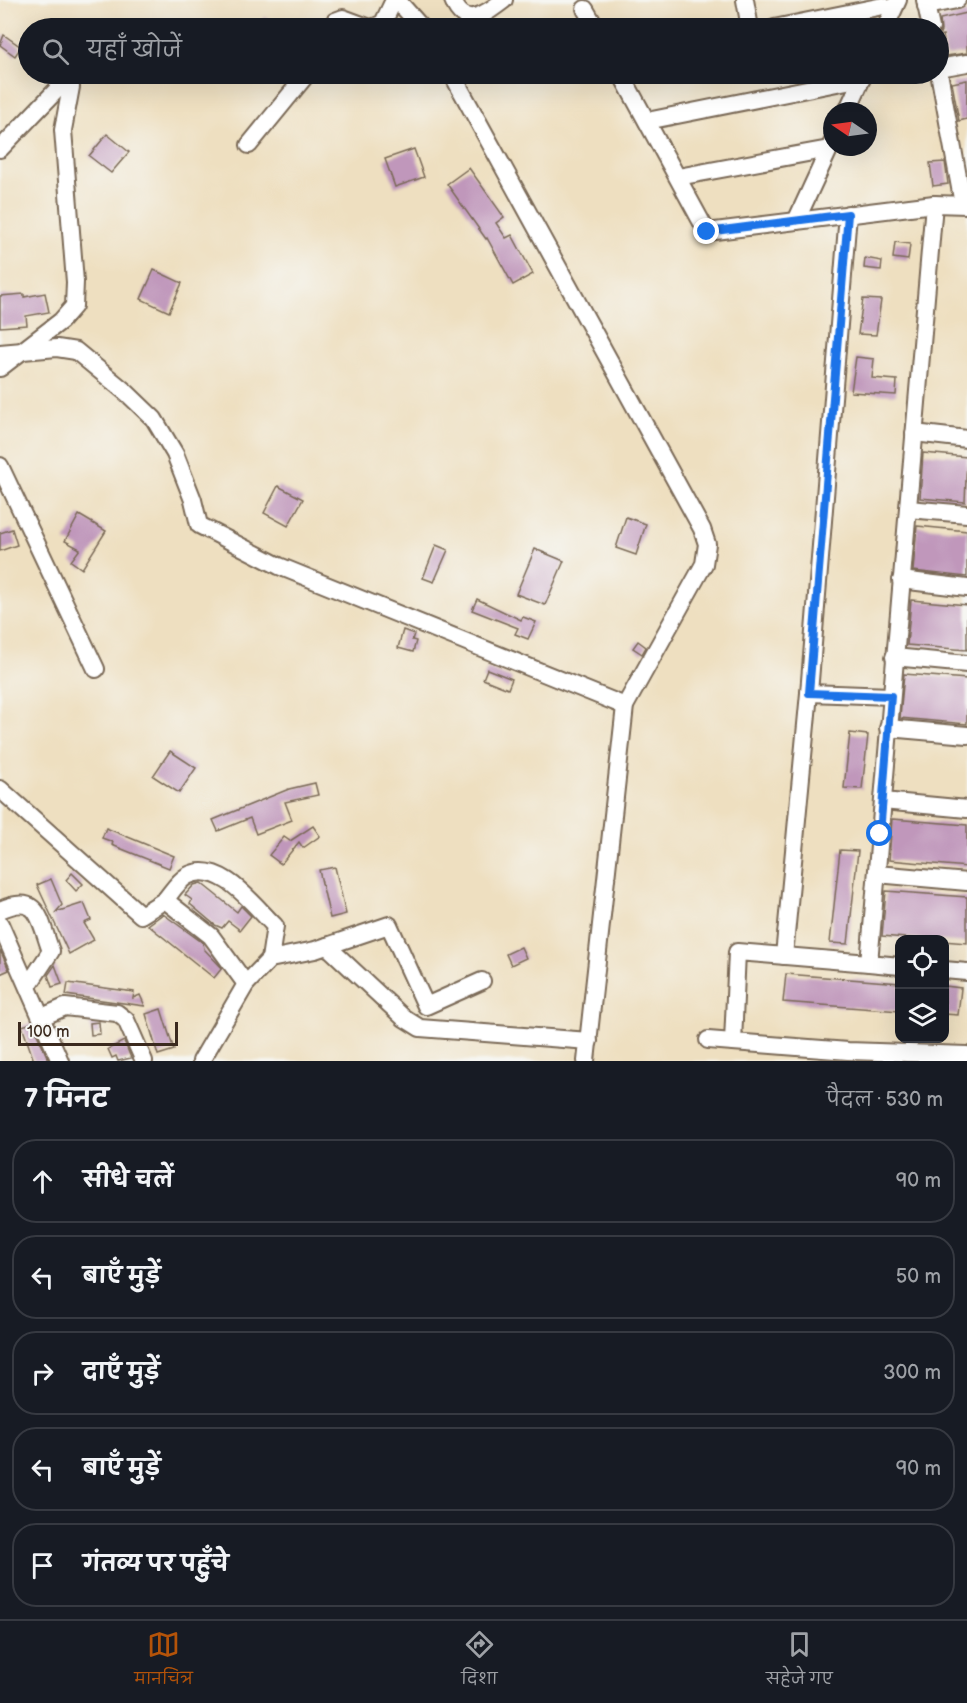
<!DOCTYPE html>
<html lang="hi">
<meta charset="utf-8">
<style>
body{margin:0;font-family:"Balsamiq Sans","Playpen Sans Deva",sans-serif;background:#242831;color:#f1f3f6}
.controls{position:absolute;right:18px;bottom:18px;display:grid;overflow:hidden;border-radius:12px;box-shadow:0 6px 24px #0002}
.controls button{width:54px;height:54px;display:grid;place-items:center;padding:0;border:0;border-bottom:2px solid #363941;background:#171b24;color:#f1f3f6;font:30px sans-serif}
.compass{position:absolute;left:823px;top:102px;width:54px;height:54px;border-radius:50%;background:#171b24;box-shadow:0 6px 24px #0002;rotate:283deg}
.scale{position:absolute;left:18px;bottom:15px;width:160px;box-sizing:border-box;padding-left:6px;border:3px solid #3b2a1e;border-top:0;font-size:16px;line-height:21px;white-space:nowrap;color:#3b2a1e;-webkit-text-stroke:4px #f6f6f2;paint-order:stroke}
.stop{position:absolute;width:18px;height:18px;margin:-14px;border:4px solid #1a73e8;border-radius:50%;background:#fff}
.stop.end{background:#1a73e8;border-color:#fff;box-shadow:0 2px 6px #0008}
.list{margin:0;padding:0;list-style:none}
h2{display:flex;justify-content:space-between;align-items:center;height:78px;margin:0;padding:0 24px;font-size:26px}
h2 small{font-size:20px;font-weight:400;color:#9ea1a6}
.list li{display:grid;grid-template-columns:39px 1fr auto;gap:18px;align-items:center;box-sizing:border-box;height:84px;margin:0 12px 12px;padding:0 12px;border:2px solid #363941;border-radius:24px}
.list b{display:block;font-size:22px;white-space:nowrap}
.list em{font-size:20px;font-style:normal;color:#9ea1a6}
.icon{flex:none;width:33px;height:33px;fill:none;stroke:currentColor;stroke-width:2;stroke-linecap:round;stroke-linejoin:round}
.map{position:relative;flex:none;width:967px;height:1061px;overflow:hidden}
.search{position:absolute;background:#171b24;box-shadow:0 6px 24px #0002;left:18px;right:18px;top:18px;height:66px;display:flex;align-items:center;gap:15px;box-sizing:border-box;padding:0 21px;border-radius:33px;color:#9ea1a6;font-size:22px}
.sheet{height:558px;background:#171b24}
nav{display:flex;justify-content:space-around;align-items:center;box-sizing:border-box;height:84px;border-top:2px solid #363941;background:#171b24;font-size:16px;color:#9ea1a6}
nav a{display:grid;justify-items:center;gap:3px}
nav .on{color:#b45309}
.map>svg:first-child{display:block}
</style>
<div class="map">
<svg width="967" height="1061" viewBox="0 0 967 1061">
<rect width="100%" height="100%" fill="#f6f6f2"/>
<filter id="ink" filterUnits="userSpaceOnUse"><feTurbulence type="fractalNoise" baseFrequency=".0167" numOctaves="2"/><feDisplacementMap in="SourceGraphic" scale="12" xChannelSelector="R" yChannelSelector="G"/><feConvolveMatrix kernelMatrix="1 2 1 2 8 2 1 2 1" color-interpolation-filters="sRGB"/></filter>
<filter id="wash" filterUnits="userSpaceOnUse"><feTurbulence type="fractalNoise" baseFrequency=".008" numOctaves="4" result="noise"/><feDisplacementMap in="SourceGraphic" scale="24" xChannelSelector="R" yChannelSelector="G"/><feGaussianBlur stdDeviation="1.35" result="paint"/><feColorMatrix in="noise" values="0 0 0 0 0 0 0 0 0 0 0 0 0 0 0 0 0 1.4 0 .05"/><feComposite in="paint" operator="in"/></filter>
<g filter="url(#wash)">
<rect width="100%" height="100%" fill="#eedfc0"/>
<g id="blocks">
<g fill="#c097bb">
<path d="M967,13V53L946,56L943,35L939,36L941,31L940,19Z"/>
<path d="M264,17L288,28H258Z"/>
<path d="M4,35L21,47L15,56L0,45Z"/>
<path d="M967,80V119L959,121L952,83Z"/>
<path d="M107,134L129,152L111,173L89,156Z"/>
<path d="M414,149L424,177L395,187L385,159Z"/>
<path d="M945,162L948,184L933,186L930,163Z"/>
<path d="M469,168L504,217L496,223L506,238L512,235L533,274L513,285L487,238L486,239L447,184Z"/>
<path d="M895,242L910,244L908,260L893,258Z"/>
<path d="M865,258L882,261L881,270L864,268Z"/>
<path d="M154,270L182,283L169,312L141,299Z"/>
<path d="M45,293L49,312L26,316L27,325L0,327V296L24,294V297Z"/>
<path d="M863,299L881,300L876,335L858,334Z"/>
<path d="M856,357L874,359L872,378L897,380L896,395L851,392Z"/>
<path d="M923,453L967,457L965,502L920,498Z"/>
<path d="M278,486L303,499L288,526L264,513Z"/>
<path d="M79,515L106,531L82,569L71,561L80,549L65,541Z"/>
<path d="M626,517L646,524L636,555L616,548Z"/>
<path d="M917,526L967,531V577L913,571Z"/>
<path d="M12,529L17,545L0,551V533Z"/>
<path d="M436,545L448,550L434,582L423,578Z"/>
<path d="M535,549L564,561L545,605L516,594Z"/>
<path d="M477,599L521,620L523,617L536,622L528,639L515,634L518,628L472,610Z"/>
<path d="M911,600L967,605V650L907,645Z"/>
<path d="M403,630L414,634L412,640L416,641L413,652L398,648Z"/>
<path d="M638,641L646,647L642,654L633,648Z"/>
<path d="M487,669L512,679L508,689L483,679Z"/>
<path d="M904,674L967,679V724L900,718Z"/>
<path d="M850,733L868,735L862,789L844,788Z"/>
<path d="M170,751L196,768L179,793L153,776Z"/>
<path d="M315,783L318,795L285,802L292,820L256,834L250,818L218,831L213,820L289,789Z"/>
<path d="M892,819L967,825V867L889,860Z"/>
<path d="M313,826L320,836L303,848L299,842L281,864L269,855L284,837L290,841Z"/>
<path d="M106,828L174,856L169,868L112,845L113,842L102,838Z"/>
<path d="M840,850L858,851L848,944L830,943Z"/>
<path d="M335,867L346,914L330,918L319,870Z"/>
<path d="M72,873L83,884L76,891L66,880Z"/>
<path d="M51,879L62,905L56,912L84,903L91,920L84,923L94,940L69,954L37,885Z"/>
<path d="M201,883L237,912L241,906L251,916L240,930L228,921L222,928L215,925L190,904L192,900L185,895L194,885Z"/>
<path d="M886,891L967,897V943L882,936Z"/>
<path d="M163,914L203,943L204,949L222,968L214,978L148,925Z"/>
<path d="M521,947L526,958L511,965L506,954Z"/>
<path d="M0,950L9,970L0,974Z"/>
<path d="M55,965L62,984L52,987L48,975Z"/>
<path d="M786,974L900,983V1011L783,1002Z"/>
<path d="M68,983L134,992L133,998L140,995L145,1006L66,995Z"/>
<path d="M945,986L961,988L958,1015L945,1014Z"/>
<path d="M161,1009L174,1050L158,1055L146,1014Z"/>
<path d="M99,1022L100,1034L91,1035L90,1023Z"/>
<path d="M32,1023L49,1061H34L22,1026Z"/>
<path d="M124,1041L131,1058L118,1061L116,1056L112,1058L108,1049Z"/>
</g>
</g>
</g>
<g filter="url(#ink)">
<use href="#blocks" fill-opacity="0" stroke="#7a6957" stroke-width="1.5"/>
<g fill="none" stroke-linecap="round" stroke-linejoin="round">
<defs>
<g id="minor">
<path d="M397,0L422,28"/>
<path d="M453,0C464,31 487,13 504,0"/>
<path d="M745,0L750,28"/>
<path d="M925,0L931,28"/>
<path d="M926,6L957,0"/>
<path d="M585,9L596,28"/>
<path d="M330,28L335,21L343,18L370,28"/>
<path d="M372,28L383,23L394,0"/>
<path d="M774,28L883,6"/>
<path d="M885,28L898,0"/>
<path d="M938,67L963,204"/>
<path d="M939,68L967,63"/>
<path d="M452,74L702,529L707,544L704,564L625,706L586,1061"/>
<path d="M621,74L707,232L934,204L967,205"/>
<path d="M847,111L864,74"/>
<path d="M647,121L862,78"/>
<path d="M249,145L307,74"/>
<path d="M0,149L72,74"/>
<path d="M678,177L829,149"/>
<path d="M796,221L832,143"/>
<path d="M0,353L57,348L76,351L127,393L154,419L175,454L193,500L199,525L279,566L625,706"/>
<path d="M0,368L61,321L74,306L75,282L63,130L71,87L68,77"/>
<path d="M914,433L967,439"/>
<path d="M0,466L96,669"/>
<path d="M908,509L967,514"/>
<path d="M901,580L967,588"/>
<path d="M894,657L967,664"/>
<path d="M809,693L891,696"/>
<path d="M888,728L967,735"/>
<path d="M0,789L141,915L165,900L211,936L246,984"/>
<path d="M883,801L967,809"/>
<path d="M877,874L967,882"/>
<path d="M165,900C171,893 178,881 187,876C220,858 254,906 275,926L270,959"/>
<path d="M0,910C40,892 39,920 51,951L28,986"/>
<path d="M0,924L60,1061"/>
<path d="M327,946L404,1018L420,1028L589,1041"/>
<path d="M784,956L809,693L848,214"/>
<path d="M869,963L737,952L733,1042L848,1051L967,1055"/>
<path d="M900,966L869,963L934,204"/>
<path d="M944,970L967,972"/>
<path d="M42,1017L65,1007L117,1013L126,1020L144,1061"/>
<path d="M708,1040L733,1042"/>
<path d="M201,1061L246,984L270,959L315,950L389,925L426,1006L482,981"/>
</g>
</defs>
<use href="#minor" stroke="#7a6957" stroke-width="20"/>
<use href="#minor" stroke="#fff" stroke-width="16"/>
</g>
</g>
<g fill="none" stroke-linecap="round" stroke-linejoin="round" filter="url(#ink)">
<path stroke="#1a73e8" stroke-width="8" d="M707,232L848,214L809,693L891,696L880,834"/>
</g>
</svg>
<div class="controls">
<button><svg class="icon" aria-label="locate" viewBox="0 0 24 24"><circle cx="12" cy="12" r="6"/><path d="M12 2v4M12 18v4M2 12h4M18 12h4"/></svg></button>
<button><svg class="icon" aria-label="layers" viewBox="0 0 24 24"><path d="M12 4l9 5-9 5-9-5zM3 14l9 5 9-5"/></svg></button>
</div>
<svg class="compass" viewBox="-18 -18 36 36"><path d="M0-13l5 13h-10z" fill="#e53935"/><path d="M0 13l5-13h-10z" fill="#9ea1a6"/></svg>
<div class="scale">100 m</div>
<div class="stop" style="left:880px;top:834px"></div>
<div class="stop end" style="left:707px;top:232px"></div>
<div class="search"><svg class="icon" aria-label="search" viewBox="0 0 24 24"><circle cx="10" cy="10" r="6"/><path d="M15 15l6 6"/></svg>यहाँ खोजें</div>
</div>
<section class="sheet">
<h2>7 मिनट<small>पैदल · 530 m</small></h2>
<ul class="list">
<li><svg class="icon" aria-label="ahead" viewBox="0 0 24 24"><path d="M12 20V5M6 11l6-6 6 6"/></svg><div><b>सीधे चलें</b></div><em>90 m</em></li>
<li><svg class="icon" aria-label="left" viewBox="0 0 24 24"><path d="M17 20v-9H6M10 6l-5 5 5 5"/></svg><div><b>बाएँ मुड़ें</b></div><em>50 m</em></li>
<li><svg class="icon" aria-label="right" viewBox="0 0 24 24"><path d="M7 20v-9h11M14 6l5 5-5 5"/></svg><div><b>दाएँ मुड़ें</b></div><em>300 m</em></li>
<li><svg class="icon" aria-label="left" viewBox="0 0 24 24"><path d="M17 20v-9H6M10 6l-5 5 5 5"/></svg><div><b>बाएँ मुड़ें</b></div><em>90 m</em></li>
<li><svg class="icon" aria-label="arrive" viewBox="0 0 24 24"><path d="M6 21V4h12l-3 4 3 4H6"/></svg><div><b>गंतव्य पर पहुँचे</b></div></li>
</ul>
</section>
<nav>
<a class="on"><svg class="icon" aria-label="map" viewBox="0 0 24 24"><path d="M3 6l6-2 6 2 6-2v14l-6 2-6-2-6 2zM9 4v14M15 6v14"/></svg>मानचित्र</a>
<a><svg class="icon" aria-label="directions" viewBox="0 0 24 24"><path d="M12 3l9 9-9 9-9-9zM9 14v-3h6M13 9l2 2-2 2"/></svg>दिशा</a>
<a><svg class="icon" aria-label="saved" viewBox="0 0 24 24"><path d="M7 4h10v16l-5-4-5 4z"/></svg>सहेजे गए</a>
</nav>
